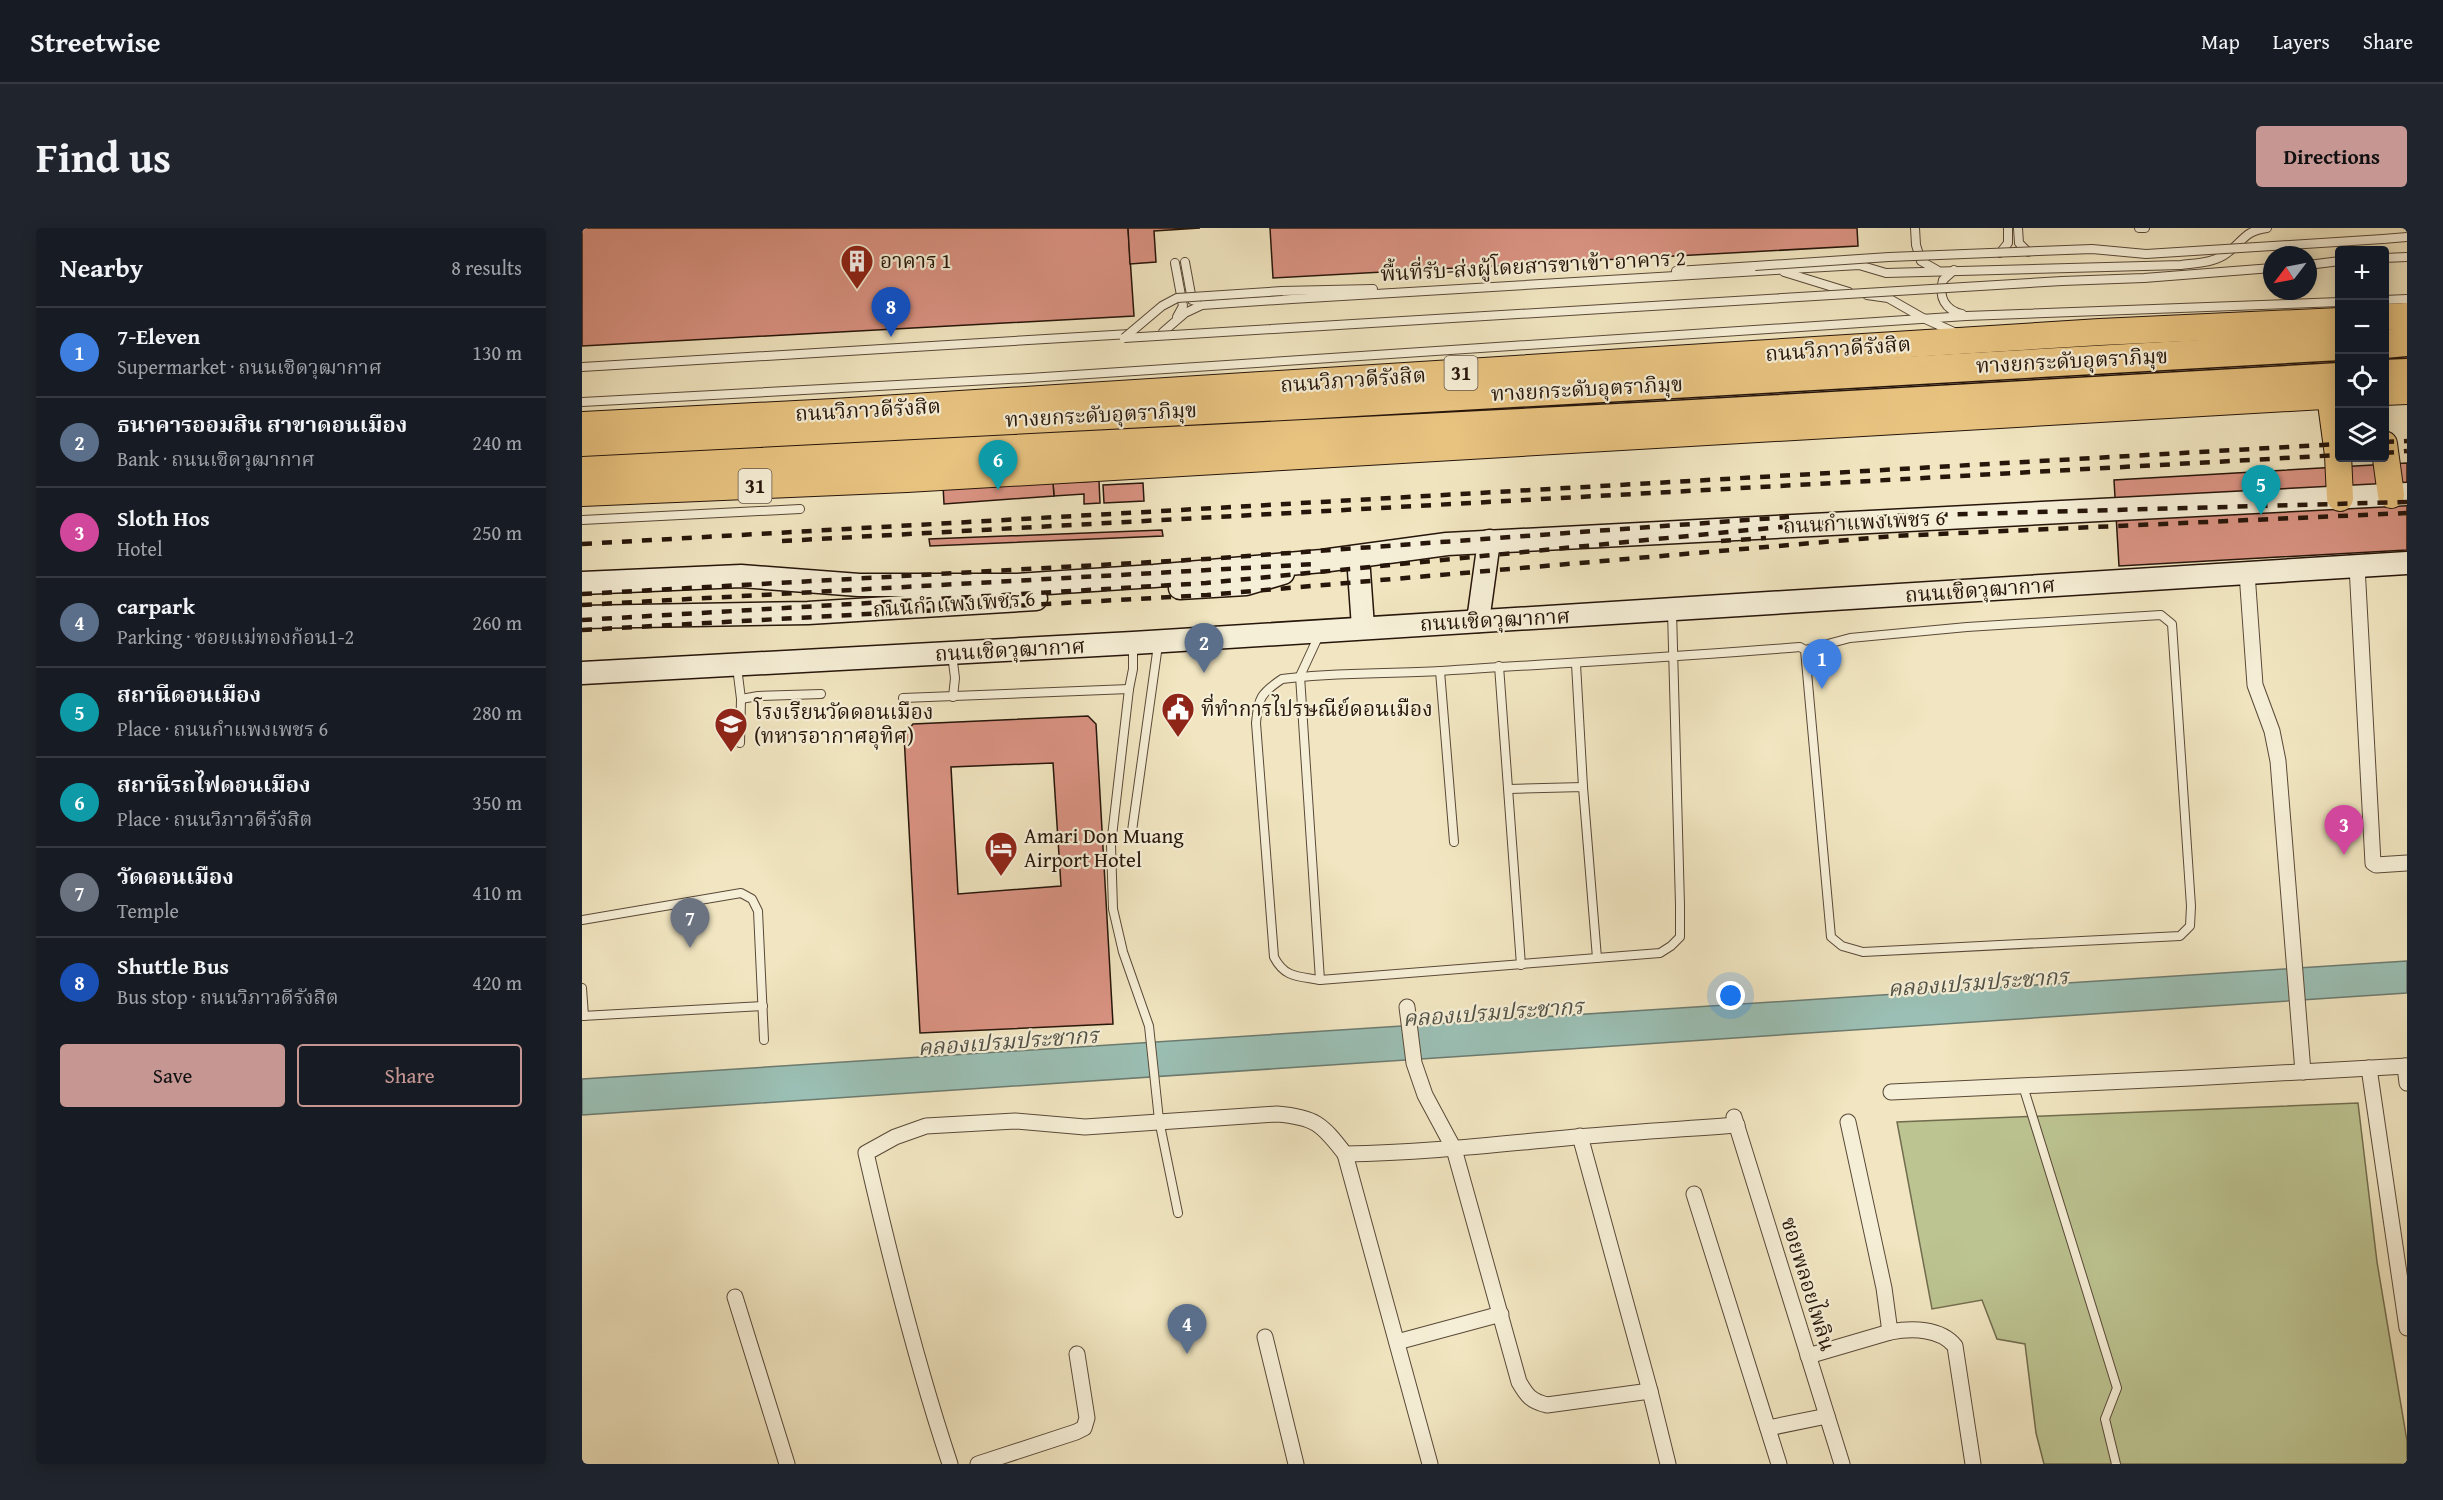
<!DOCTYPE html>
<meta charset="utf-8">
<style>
body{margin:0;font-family:"Gentium Book Plus","Noto Serif Thai",serif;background:#20242c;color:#f1f3f6}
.controls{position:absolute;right:18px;top:18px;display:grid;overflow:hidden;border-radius:6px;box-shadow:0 3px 15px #0003}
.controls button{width:54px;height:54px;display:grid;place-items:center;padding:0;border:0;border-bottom:2px solid #363941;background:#171b24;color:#f1f3f6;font:30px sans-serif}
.compass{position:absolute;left:1681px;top:18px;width:54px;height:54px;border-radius:50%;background:#171b24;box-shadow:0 3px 15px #0003;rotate:238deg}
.you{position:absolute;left:1149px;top:768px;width:21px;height:21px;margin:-15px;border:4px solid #fff;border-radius:50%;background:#1a73e8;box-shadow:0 0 0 9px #1a73e833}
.badge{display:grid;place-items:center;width:39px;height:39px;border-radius:50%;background:#c59692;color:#fff;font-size:20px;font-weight:700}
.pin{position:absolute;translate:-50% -50px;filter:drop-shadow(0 2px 3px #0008)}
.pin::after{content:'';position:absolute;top:32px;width:21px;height:18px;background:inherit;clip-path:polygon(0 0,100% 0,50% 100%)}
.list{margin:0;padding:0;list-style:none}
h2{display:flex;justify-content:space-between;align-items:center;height:78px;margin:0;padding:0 24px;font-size:26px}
h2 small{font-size:20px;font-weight:400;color:#9ea1a6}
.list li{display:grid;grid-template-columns:39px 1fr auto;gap:18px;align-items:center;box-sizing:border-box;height:90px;padding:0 24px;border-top:2px solid #363941}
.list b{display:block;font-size:22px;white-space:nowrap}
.list p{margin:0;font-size:20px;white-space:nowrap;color:#9ea1a6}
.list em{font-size:20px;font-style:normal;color:#9ea1a6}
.actions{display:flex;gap:12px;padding:18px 24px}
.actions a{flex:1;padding:14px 0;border:2px solid #c59692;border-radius:6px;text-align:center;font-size:21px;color:#c59692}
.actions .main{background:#c59692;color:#111}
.icon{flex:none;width:33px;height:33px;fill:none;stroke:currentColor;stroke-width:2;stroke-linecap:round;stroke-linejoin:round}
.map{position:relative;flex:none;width:1825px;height:1236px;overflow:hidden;border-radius:6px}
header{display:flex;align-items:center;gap:36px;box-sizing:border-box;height:84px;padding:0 30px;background:#171b24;border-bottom:2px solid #363941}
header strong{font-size:28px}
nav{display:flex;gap:33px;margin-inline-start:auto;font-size:21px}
.intro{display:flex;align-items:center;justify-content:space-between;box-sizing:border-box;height:144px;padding:0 36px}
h1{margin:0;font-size:42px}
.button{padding:15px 27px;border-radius:6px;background:#c59692;color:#111;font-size:21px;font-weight:700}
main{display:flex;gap:36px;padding:0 36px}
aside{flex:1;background:#171b24;border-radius:6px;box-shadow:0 3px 15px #0003}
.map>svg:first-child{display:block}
</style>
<header>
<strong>Streetwise</strong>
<nav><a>Map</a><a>Layers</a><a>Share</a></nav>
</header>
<div class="intro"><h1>Find us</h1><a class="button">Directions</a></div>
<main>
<aside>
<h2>Nearby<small>8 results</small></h2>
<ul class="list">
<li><span class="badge" style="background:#3f7fe0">1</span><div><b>7-Eleven</b><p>Supermarket · ถนนเชิดวุฒากาศ</p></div><em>130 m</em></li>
<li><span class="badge" style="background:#5c6f8a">2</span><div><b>ธนาคารออมสิน สาขาดอนเมือง</b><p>Bank · ถนนเชิดวุฒากาศ</p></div><em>240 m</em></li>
<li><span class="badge" style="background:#d1479c">3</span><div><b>Sloth Hos</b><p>Hotel</p></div><em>250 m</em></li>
<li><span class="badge" style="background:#5c6f8a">4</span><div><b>carpark</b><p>Parking · ซอยแม่ทองก้อน1-2</p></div><em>260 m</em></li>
<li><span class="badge" style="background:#0f9aa8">5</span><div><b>สถานีดอนเมือง</b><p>Place · ถนนกำแพงเพชร 6</p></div><em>280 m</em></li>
<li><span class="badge" style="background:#0f9aa8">6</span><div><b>สถานีรถไฟดอนเมือง</b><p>Place · ถนนวิภาวดีรังสิต</p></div><em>350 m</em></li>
<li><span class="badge" style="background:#6b7280">7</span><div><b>วัดดอนเมือง</b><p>Temple</p></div><em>410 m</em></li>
<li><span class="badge" style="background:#1a4fb4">8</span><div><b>Shuttle Bus</b><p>Bus stop · ถนนวิภาวดีรังสิต</p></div><em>420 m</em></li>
</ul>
<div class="actions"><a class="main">Save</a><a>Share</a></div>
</aside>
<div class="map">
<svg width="1825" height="1236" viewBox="0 0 1825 1236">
<rect width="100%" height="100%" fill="#f1e6c1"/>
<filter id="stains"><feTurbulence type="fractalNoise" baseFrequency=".00333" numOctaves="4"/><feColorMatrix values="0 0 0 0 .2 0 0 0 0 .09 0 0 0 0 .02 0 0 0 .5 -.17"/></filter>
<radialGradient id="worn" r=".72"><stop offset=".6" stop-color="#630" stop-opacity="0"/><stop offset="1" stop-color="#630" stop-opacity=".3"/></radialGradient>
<path fill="#bcc491" stroke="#716c4e" stroke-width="1.5" d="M1776,875L1795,1034L1825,1213V1236H1462L1454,1205L1443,1116L1415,1111L1400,1072L1350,1081L1315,894Z"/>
<path fill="#9bbfb4" stroke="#6c7b70" stroke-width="1.5" d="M1825,733V765L0,887V851Z"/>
<g fill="#da9383" stroke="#26150a" stroke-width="1.5" fill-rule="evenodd">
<path d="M0,0H546L552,88L0,118Z"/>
<path d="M546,0H618L572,3L574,34L548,36Z"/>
<path d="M688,0H1275L1276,18L691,50Z"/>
<path d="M1825,235V322L1537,338L1532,252Z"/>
<path d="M517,253L518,275L502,276V266L472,268L471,255Z"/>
<path d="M471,255L472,268L362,276L361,257Z"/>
<path d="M561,255L562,273L522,275L521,257Z"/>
<path d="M580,302L581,308L348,318L347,311Z"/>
<path d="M506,488L514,496L531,796L338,805L322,507L331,496ZM471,535L479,658L376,666L369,539Z"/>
</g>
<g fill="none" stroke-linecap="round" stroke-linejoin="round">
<defs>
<g id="service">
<path d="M1333,0L1334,17L1339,33L1355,42"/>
<path d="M1436,0L1437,15L1446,24"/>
<path d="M1557,0H1563"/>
<path d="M1801,11L1825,9"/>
<path d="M1418,25L1426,15V0"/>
<path d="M1802,30L1825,29"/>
<path d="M603,34L610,72L614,73"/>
<path d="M593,35L601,78L595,89"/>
<path d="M1726,37L1758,33"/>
<path d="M1372,42L1361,52C1356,69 1363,82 1380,86"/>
<path d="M1094,43L1173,38"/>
<path d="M1202,44L1267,64"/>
<path d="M1480,53L1562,50L1690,40"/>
<path d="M700,63L791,61"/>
<path d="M1285,67L1306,70L1341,90L1372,104"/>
<path d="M1802,72L1825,71"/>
<path d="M581,104L603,85L620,77L710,71L1277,37L1304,45L1599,37C1614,35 1632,35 1645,25C1662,13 1662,3 1685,0"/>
<path d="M0,139L548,106"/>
<path d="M0,174L447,150L1384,88L1758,74"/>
<path d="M0,292L218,281"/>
<path d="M1090,383L1098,677V709L1089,718L1078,725L738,752C716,748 703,750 692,729L674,495C676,470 679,465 700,451C752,444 806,446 859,443C979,435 1098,429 1218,419L1223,422L1268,410L1385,399L1579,387L1590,396L1609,678L1608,698L1598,708L1281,724L1260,718L1249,709L1223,422"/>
<path d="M737,407L718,448L738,752"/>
<path d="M551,416V441L547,461L529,617L531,681L541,724L567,798L577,892L596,985"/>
<path d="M370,426L373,450L371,469"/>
<path d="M994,436L1001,559"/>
<path d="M917,438L939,737"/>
<path d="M155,439L159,471L158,515"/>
<path d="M858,443L872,614"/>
<path d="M321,470L547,461"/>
<path d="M159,471L176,468L239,466"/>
<path d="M927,561L1001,559L1015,730"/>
<path d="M550,603L576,417"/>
<path d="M0,692L159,665L170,671L176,683L182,812"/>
<path d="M0,760L2,788"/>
<path d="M0,788L181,778"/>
<path d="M1441,858L1535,1160L1523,1191L1534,1236"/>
</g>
<g id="minor">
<path d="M1775,338L1791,635L1794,637L1825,635"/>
<path d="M1665,345L1673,457L1690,503L1696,533L1721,844"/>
<path d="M825,779L832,835L843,867L872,921L937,1154C945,1168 949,1173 965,1177L1068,1163"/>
<path d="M1823,838L1825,855"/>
<path d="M1787,840L1825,1100"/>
<path d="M1309,864L1609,850L1825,838"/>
<path d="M1152,889L1260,1236"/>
<path d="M1266,894L1302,1060L1308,1104C1330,1100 1358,1100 1373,1118L1391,1236"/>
<path d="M998,908L1068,1163L1086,1236"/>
<path d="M763,926L848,1236"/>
<path d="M1112,966L1197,1236"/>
<path d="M153,1069L205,1236"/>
<path d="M683,1109L714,1236"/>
<path d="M815,1114L919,1086"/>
<path d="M1226,1128L1308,1104"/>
<path d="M1186,1200L1245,1188"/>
<path d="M368,1236C334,1134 308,1030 284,925L313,909L344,898L433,893L503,899L695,886C733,889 740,896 763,926C841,925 918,916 995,909C1049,904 1102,901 1155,897"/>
<path d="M396,1236L494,1204L502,1200L505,1190L495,1126"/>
</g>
<g id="secondary">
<path d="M776,329L781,399"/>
<path d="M0,355L159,348L277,357H435L572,348L740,333L865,316L1825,266"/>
<path d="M598,360L664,356L701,345"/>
<path d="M0,389L226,385L454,371"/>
<path d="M896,393L907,313"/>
<path d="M0,445L551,415L1825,335"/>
</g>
<g id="trunk">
<path d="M1802,89L1825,88"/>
<path d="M1802,164L1825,163"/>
<path d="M1748,168L1756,227L1758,270"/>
<path d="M0,197L252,184L1518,104L1758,93"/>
<path d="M1802,216L1809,267"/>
<path d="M0,265L325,251L1758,167"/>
</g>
<g id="motorway">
<path d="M1802,116L1825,114"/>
<path d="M1802,146L1825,145"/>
<path d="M0,214L721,177L1758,118"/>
<path d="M0,243L1075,188L1758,149"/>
</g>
</defs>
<use href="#service" stroke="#594938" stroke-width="10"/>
<use href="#minor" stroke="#594938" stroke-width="17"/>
<use href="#secondary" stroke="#26150a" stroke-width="25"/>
<use href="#trunk" stroke="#26150a" stroke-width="28"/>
<use href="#motorway" stroke="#26150a" stroke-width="31"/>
<use href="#service" stroke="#f6efd7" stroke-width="8"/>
<use href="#minor" stroke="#f6efd7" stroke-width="15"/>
<use href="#secondary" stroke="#f6efd7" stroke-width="22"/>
<use href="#trunk" stroke="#e8c380" stroke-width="26"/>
<use href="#motorway" stroke="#e8c380" stroke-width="28"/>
<g stroke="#26150a" stroke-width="4.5" stroke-dasharray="10 10" stroke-linecap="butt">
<path d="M1802,214L1825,213"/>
<path d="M1802,225L1825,223"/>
<path d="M200,313L1758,227"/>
<path d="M1139,313L1184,310"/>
<path d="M0,316L1758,216"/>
<path d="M0,366L624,331L1207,289"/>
<path d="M0,377L734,336"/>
<path d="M0,392L624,355L1311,288L1825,274"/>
<path d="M0,402L625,367L1312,308L1825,285"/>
</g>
<defs>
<g id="service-bridge">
<path d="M1173,38L1307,29L1510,21L1564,26L1801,11"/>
<path d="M542,110L1480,53"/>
<path d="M542,110L580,78L595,70L700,63"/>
</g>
</defs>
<use href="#service-bridge" stroke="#594938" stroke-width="10" stroke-linecap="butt"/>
<use href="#service-bridge" stroke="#f6efd7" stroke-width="8"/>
</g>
<defs>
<symbol id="building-pin" viewBox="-11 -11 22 30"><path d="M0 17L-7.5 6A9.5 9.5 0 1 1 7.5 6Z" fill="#8f2418" stroke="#f6efd7"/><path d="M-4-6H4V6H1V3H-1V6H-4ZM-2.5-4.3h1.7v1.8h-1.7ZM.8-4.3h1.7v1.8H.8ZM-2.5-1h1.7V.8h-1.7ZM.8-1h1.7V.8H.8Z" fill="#fff"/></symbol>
<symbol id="civic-pin" viewBox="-11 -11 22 30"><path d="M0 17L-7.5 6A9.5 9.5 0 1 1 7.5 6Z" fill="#8f2418" stroke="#f6efd7"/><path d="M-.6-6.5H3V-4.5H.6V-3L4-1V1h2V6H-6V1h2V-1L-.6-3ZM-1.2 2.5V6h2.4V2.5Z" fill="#fff"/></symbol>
<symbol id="school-pin" viewBox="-11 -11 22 30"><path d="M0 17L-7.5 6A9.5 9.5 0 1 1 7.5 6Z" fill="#8f2418" stroke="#f6efd7"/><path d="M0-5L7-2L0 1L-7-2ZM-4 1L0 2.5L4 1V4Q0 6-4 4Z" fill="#fff"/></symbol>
<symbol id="hotel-pin" viewBox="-11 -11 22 30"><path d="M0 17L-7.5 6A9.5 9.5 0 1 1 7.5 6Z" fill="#8f2418" stroke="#f6efd7"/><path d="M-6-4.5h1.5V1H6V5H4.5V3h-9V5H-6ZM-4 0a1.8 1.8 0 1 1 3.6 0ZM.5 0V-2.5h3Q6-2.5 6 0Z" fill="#fff"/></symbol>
</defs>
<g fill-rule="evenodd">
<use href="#building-pin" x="256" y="14" width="38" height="52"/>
<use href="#civic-pin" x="577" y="462" width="38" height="52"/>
<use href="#school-pin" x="130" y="477" width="38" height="52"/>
<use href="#hotel-pin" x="400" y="601" width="38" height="52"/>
</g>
<g text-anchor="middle" stroke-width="4.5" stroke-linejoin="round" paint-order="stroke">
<g fill="#f6efd7" stroke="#645648" stroke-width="1.5">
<rect x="862.5" y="128" width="33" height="34" rx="4.5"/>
<rect x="156.5" y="241" width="33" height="34" rx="4.5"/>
</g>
<g font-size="20" font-weight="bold" fill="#26150a">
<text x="879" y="152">31</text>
<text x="173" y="265">31</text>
</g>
<g font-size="21" fill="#26150a" stroke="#f6efd7" text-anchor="start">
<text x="298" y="40">อาคาร 1</text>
<text x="619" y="488">ที่ทำการไปรษณีย์ดอนเมือง</text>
<text x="172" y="491">โรงเรียนวัดดอนเมือง<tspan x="172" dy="24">(ทหารอากาศอุทิศ)</tspan></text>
<text x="442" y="615">Amari Don Muang<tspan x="442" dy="24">Airport Hotel</tspan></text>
</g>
<g font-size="21" fill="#26150a" stroke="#f6efd7">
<text transform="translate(951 38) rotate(-3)" y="7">พื้นที่รับ-ส่งผู้โดยสารขาเข้า อาคาร 2</text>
<text transform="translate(1256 121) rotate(-4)" y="7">ถนนวิภาวดีรังสิต</text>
<text transform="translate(1490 133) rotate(-3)" y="7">ทางยกระดับอุตราภิมุข</text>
<text transform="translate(771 152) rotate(-4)" y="7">ถนนวิภาวดีรังสิต</text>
<text transform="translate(1005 161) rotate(-3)" y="7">ทางยกระดับอุตราภิมุข</text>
<text transform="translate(286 182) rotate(-3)" y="7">ถนนวิภาวดีรังสิต</text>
<text transform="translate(519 187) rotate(-3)" y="7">ทางยกระดับอุตราภิมุข</text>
<text transform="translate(1282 294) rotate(-3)" y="7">ถนนกำแพงเพชร 6</text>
<text transform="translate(1398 362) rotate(-4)" y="7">ถนนเชิดวุฒากาศ</text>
<text transform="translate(372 376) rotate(-4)" y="7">ถนนกำแพงเพชร 6</text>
<text transform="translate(913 392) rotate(-3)" y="7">ถนนเชิดวุฒากาศ</text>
<text transform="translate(428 422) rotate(-3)" y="7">ถนนเชิดวุฒากาศ</text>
<text transform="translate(1226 1056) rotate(73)" y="7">ซอยพลอยไพลิน</text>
</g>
<g font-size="22" font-style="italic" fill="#4f5046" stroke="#f6efd7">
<text transform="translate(1396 754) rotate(-4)" y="8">คลองเปรมประชากร</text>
<text transform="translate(911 784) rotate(-4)" y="8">คลองเปรมประชากร</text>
<text transform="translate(426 813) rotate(-4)" y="8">คลองเปรมประชากร</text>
</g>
</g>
<rect width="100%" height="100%" filter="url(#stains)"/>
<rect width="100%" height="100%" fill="url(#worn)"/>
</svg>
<div class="controls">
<button>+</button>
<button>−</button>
<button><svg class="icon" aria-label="locate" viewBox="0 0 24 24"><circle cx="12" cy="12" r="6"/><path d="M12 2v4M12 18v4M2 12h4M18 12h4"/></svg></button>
<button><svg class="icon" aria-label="layers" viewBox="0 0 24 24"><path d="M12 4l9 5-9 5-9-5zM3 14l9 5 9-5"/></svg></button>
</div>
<svg class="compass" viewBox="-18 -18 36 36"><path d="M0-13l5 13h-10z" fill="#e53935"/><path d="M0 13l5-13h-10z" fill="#9ea1a6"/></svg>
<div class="you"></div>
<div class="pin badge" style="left:1240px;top:461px;background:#3f7fe0">1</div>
<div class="pin badge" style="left:622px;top:445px;background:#5c6f8a">2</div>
<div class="pin badge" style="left:1762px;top:627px;background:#d1479c">3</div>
<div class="pin badge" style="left:605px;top:1126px;background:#5c6f8a">4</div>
<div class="pin badge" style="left:1679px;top:287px;background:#0f9aa8">5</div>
<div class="pin badge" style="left:416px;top:262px;background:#0f9aa8">6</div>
<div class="pin badge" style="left:108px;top:720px;background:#6b7280">7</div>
<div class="pin badge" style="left:309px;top:109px;background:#1a4fb4">8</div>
</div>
</main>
